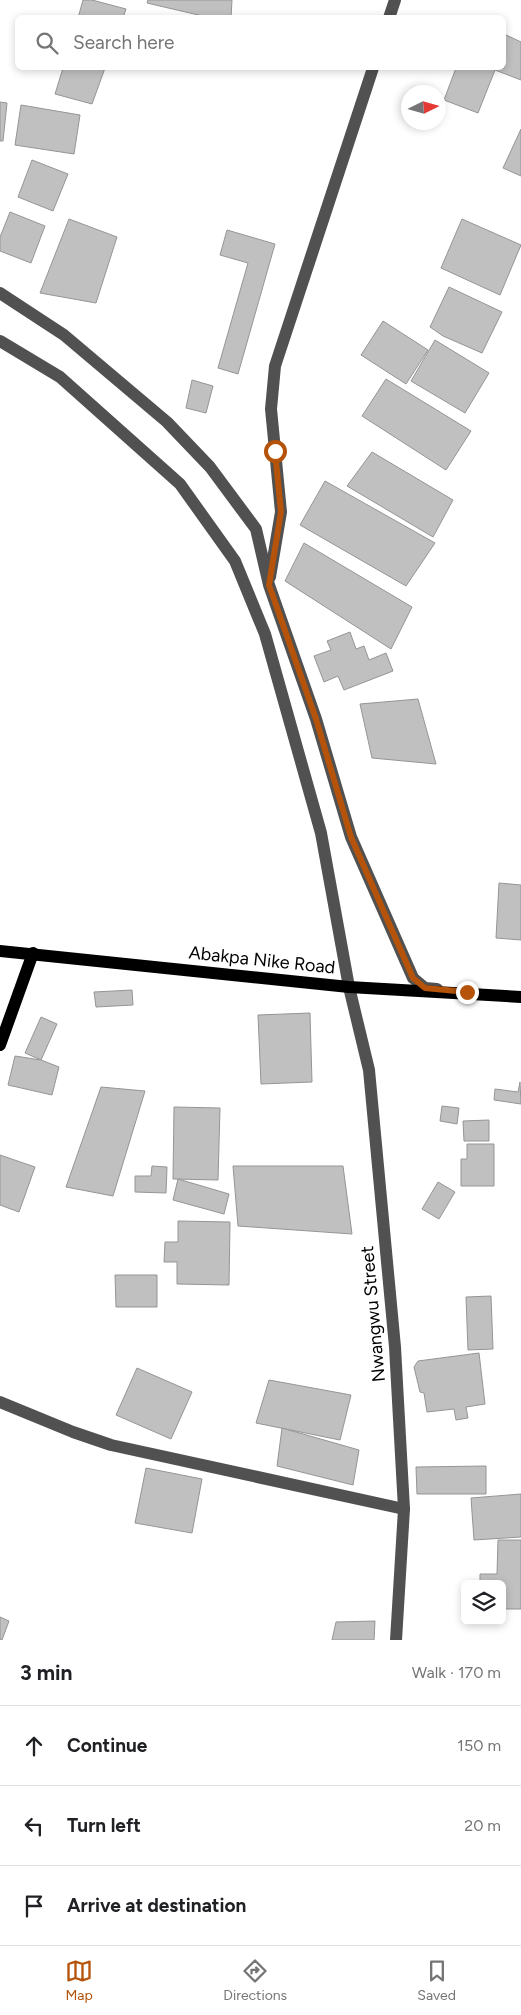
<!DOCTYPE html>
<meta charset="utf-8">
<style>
body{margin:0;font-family:Figtree,sans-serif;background:#f2f2f2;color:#202124}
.controls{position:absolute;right:15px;bottom:15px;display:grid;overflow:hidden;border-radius:8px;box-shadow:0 2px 8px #0003}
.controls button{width:45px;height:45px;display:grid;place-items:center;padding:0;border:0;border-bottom:1px solid #e0e0e0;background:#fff;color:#202124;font:25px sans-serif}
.compass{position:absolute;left:401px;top:85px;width:45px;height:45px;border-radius:50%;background:#fff;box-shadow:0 2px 8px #0003;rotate:85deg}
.stop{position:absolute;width:15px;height:15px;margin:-11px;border:4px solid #b45309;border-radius:50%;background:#fff}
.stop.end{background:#b45309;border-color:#fff;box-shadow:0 1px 5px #0008}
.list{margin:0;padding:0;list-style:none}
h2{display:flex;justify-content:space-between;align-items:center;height:65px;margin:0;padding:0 20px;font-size:21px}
h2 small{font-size:16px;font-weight:400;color:#757577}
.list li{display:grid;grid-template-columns:32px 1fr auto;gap:15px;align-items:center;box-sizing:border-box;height:80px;padding:0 20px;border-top:1px solid #e0e0e0}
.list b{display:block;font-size:19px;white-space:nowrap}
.list em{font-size:16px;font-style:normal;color:#757577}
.icon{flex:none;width:28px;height:28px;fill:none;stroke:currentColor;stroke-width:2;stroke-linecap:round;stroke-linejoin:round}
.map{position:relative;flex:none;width:521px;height:1640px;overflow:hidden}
.search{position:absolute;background:#fff;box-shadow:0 2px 8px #0003;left:15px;right:15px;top:15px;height:55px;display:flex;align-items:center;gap:12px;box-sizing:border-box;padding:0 18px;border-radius:8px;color:#757577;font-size:19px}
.sheet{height:305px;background:#fff}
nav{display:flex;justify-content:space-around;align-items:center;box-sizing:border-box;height:70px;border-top:1px solid #e0e0e0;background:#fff;font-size:14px;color:#757577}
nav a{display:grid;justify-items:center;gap:2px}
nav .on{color:#b45309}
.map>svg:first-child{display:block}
</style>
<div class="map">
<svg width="521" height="1640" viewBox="0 0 521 1640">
<rect width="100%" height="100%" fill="#fff"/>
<g fill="#c0c0c0" stroke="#959595">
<path d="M83,0H92L126,9L123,18H78Z"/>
<path d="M148,0H232L231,18H211L147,3Z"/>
<path d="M504,34L521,42V80L495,70L478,113L444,100L456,68H504Z"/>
<path d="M63,68H105L92,104L55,94Z"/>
<path d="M0,102L7,103L3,141H0Z"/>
<path d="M21,105L80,115L74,154L15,145Z"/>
<path d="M521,129V176L503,168Z"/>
<path d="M32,160L68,174L53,211L18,197Z"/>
<path d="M10,212L45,226L31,263L0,251V237Z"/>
<path d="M69,219L117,237L96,303L40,293Z"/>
<path d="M462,219L521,245L500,295L441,268Z"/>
<path d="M227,230L275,244L238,374L218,368L248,263L220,255Z"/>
<path d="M449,287L502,312L482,353L443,336L430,327Z"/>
<path d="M383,321L428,350L406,384L361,355Z"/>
<path d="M435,340L489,373L465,413L411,381Z"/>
<path d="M386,379L471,431L446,470L362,416Z"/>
<path d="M192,380L213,386L206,413L186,408Z"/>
<path d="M372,452L453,500L433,537L347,486Z"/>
<path d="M325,481L435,543L406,586L300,525Z"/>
<path d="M304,543L412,607L391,649L285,581Z"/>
<path d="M350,632L356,649L364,646L369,660L386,653L393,671L344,690L338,676L324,682L314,656L331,650L327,641Z"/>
<path d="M418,699L436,764L372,758L360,704Z"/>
<path d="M499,883L521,885V940L496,938Z"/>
<path d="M132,990L133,1005L96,1007L94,992Z"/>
<path d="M310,1013L312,1082L261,1084L258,1015Z"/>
<path d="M41,1017L57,1024L41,1060L25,1053Z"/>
<path d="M15,1056L41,1060L59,1067L52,1095L8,1085Z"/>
<path d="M520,1082L521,1104L494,1100L495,1089L518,1092Z"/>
<path d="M101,1087L145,1091L113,1196L66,1187Z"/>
<path d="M442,1106L459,1108L457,1124L440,1121Z"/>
<path d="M174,1107L220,1108L218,1180L173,1179Z"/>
<path d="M489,1120V1141H464L463,1121Z"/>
<path d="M467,1144H494V1186H461V1159H467Z"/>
<path d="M0,1155L35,1167L19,1212L0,1205Z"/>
<path d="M152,1166L167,1167L166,1193L135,1192V1176H151Z"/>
<path d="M233,1166H343L352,1234L238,1226Z"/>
<path d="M178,1179L229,1194L224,1214L173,1200Z"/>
<path d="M438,1182L455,1192L439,1219L422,1209Z"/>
<path d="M178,1221L230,1222L229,1285L177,1284V1262H164L165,1242H178Z"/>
<path d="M115,1275H157V1307H116Z"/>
<path d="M491,1296L493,1349L468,1350L466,1297Z"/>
<path d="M479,1353L485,1404L466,1407L468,1418L456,1420L454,1409L427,1412L424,1393L420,1392L414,1367L418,1361Z"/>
<path d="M137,1368L192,1392L171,1439L116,1415Z"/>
<path d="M269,1380L351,1395L340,1440L256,1423Z"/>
<path d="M282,1428L359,1450L353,1485L277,1466Z"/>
<path d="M486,1466V1494H417L416,1467Z"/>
<path d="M146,1468L202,1479L192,1533L135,1523Z"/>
<path d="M521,1494V1537L474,1540L471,1498Z"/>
<path d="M498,1540H521V1609H502V1584H480V1574H497Z"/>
<path d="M0,1617L9,1621L2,1640H0Z"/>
<path d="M375,1621L374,1640H332L336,1622Z"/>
</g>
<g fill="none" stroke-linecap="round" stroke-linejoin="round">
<g stroke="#515151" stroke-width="12">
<path d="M389,18L395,0"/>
<path d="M0,293L64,335L167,422L210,467L256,529L269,585L316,719L351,837L413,978L425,988L437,989"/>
<path d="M0,341L60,377L180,484L235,561L265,634L321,833L349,987L369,1070L395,1347L404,1509L396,1640"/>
<path d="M270,577L281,512L271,409L275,366L373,68"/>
<path d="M0,1402L73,1432L111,1445L404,1509"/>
</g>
<g stroke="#000" stroke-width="12">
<path d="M0,951L349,987L521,997"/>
<path d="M0,1045L33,953"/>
</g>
</g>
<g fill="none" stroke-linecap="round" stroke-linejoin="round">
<path stroke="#b45309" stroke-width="6" d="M275,451L281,512L269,585L316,719L351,837L413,978L425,988L467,992"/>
</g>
<g text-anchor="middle" stroke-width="4" stroke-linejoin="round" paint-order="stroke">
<g font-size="18" fill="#000" stroke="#fff">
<text transform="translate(262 960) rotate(6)" y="6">Abakpa Nike Road</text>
<text transform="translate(373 1314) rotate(-95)" y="6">Nwangwu Street</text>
</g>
</g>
</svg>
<div class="controls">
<button><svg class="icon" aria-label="layers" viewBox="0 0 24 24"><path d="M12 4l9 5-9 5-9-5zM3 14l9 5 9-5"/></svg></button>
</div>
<svg class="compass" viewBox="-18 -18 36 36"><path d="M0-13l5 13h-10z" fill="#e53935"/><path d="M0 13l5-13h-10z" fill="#757577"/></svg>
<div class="stop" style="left:275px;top:451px"></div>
<div class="stop end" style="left:467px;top:992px"></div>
<div class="search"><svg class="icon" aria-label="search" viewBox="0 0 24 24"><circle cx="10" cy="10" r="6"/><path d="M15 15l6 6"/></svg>Search here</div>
</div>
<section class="sheet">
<h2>3 min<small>Walk · 170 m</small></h2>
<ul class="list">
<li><svg class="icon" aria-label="ahead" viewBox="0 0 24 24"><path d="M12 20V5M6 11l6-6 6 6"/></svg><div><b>Continue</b></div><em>150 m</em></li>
<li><svg class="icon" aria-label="left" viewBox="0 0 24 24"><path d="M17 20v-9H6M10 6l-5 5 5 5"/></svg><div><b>Turn left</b></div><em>20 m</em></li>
<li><svg class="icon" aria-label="arrive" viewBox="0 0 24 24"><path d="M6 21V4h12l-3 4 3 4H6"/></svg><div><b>Arrive at destination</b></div></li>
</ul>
</section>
<nav>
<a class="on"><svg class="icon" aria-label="map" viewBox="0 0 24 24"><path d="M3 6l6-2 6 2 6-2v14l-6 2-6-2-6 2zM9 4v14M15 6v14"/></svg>Map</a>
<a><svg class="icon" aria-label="directions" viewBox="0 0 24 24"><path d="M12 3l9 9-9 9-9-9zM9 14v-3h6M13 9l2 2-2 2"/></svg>Directions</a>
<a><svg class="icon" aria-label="saved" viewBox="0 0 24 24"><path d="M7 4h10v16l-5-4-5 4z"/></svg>Saved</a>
</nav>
